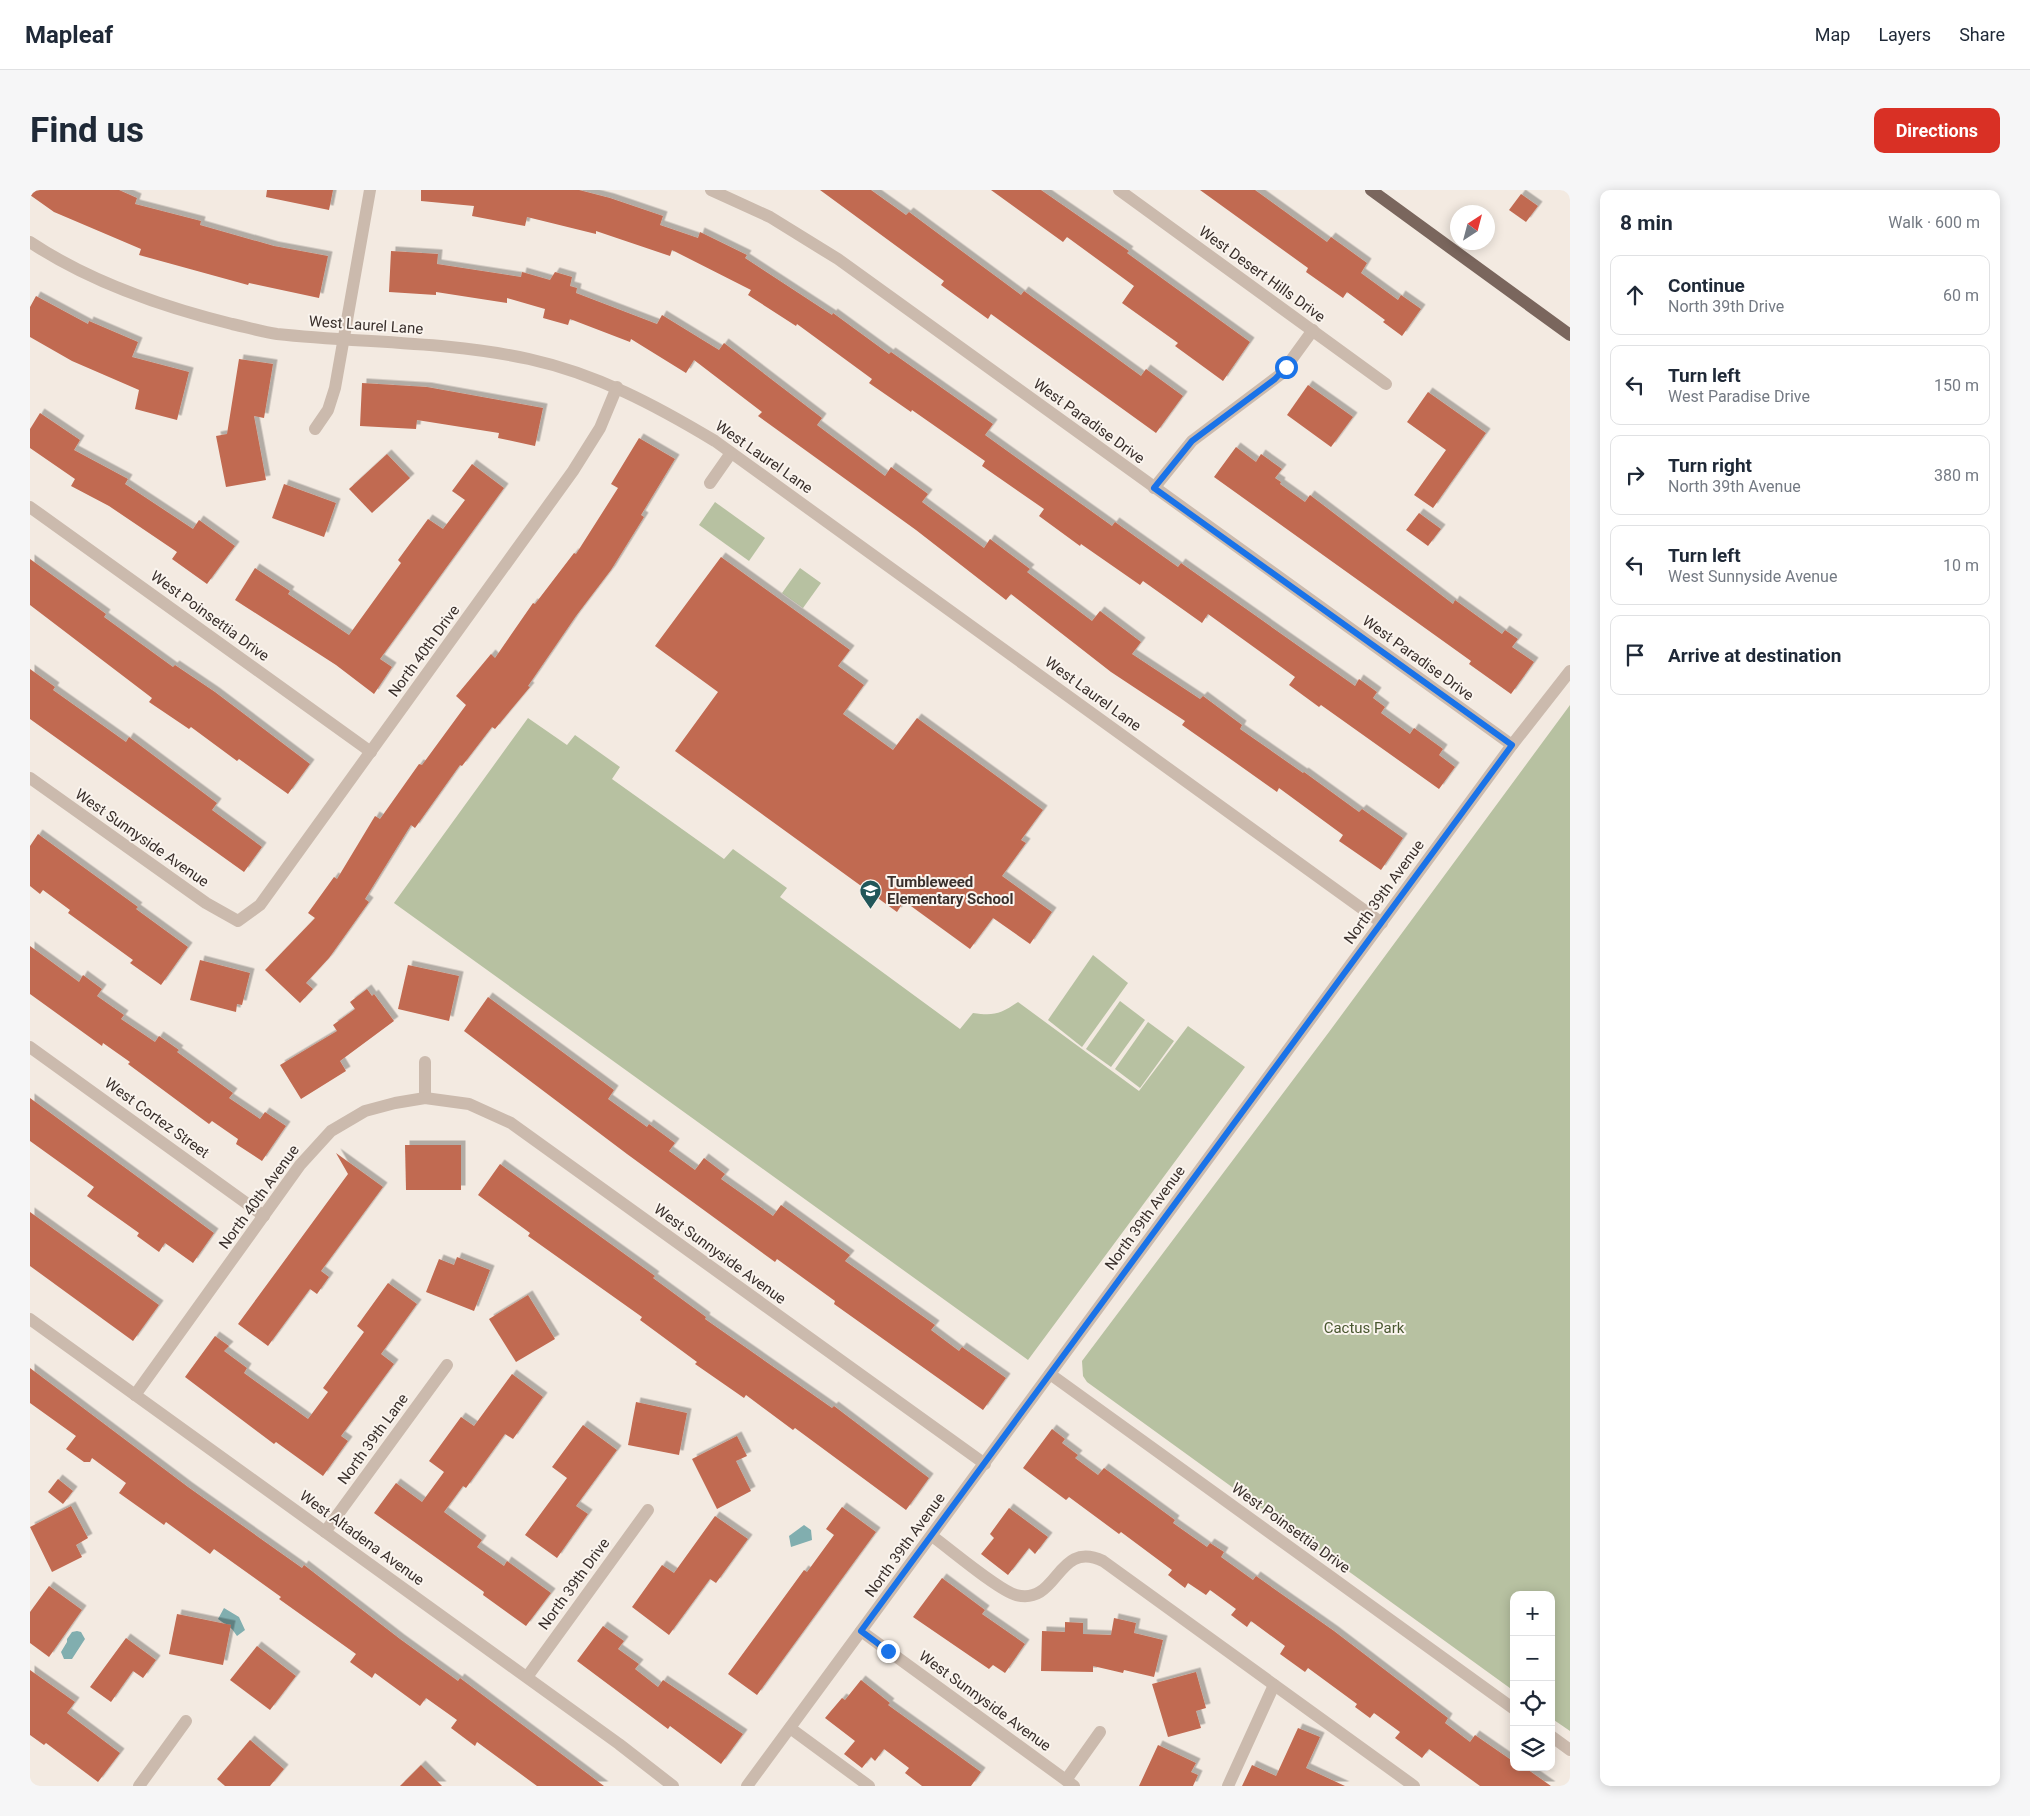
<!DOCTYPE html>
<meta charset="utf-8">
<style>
body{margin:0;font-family:Roboto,sans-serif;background:#f6f6f7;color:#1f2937}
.controls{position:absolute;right:15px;bottom:15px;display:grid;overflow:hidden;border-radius:10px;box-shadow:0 2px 12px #0003}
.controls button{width:45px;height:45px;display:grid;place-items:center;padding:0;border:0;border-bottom:1px solid #e0e1e3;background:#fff;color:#1f2937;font:25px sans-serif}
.compass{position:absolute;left:1420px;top:15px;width:45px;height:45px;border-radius:50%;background:#fff;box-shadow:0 2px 12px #0003;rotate:36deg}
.stop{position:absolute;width:15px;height:15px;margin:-11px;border:4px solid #1a73e8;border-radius:50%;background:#fff}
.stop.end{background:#1a73e8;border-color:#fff;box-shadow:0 1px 5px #0008}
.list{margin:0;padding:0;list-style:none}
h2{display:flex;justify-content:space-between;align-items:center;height:65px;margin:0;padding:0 20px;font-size:21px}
h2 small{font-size:16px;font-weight:400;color:#747a83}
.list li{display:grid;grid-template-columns:32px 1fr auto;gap:15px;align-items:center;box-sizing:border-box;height:80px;margin:0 10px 10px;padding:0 10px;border:1px solid #e0e1e3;border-radius:10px}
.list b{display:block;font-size:19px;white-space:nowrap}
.list p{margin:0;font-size:16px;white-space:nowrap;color:#747a83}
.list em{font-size:16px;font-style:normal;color:#747a83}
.icon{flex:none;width:28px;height:28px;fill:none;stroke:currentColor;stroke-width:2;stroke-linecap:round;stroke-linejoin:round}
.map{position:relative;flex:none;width:1540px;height:1596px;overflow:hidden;border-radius:10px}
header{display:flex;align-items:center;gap:30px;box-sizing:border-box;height:70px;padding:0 25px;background:#fff;border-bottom:1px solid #e0e1e3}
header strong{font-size:24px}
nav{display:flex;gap:28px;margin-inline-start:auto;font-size:18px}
.intro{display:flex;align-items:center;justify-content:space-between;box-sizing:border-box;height:120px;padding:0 30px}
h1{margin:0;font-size:35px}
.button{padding:12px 22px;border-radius:10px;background:#d93025;color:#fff;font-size:18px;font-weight:700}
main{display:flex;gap:30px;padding:0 30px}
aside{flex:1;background:#fff;border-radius:10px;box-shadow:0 2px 12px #0003}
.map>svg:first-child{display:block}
</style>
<header>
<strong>Mapleaf</strong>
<nav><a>Map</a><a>Layers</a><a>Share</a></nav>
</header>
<div class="intro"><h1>Find us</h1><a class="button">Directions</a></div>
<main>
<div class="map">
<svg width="1540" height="1596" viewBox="0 0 1540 1596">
<defs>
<filter id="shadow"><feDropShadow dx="4.5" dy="-4.5" stdDeviation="0" flood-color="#0004"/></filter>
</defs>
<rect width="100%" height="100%" fill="#f3eae1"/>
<g fill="#b7c1a1">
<path d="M685,312L735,348L719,371L669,335Z"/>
<path d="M770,378L791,393L773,418L752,403Z"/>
<path d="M1540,515V1541L1521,1528V1405H1484V1501L1057,1192L1053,1186L1052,1171L1299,842Z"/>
<path d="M498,528L537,555L545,545L590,577L582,589L694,669L703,659L757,698L750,707L930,839L943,823C964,826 970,824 988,812L1109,901L1158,836L1215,877L998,1170L364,713Z"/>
<path d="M1063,765L1098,793L1052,857L1018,830Z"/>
<path d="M1090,811L1115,830L1081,877L1056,859Z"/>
<path d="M1118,832L1144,851L1110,898L1085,879Z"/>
</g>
<g fill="#81aeaf">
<path d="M774,1335L781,1340L782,1350L761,1357L759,1346Z"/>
<path d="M194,1418L209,1427L215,1440L207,1446L202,1439L188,1429Z"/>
<path d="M47,1441L51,1442L55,1449L42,1469H34L31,1462L37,1452V1449L42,1442Z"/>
</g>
<g fill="#c16a51" filter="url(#shadow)">
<path d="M0,0H89L107,8L105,14L171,31L170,35L244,56L298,66L289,108L219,93L218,95L109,65L111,59L24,22L0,5Z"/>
<path d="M237,0H303L299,20L236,7Z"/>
<path d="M391,0H549L580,8L633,26L630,35L668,48L670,42L717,65L715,68L802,125L803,123L859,164L861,162L963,234L955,245L1082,336L1085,332L1148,377L1151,373L1325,496L1329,489L1347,502L1343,508L1355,517L1351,523L1380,544L1384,538L1413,559L1409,565L1425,577L1409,599L1291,515L1289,517L1259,495L1265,487L1178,424L1172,433L1113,391L1110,395L1051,354L1050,356L1009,326L1014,319L952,276L955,271L882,220L881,222L839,193L842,189L767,134L766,136L718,105L721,100L642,60L640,66L566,41V44L497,27L495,36L442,26L444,16L391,11Z"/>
<path d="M790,0H841L876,25L879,22L991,105L994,101L1111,186L1116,179L1153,206L1126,243L961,124L958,129L911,95L914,91Z"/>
<path d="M961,0H1011L1099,61L1097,63L1220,152L1193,191L1145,156L1148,153L1092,113L1104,96L1037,47L1033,52Z"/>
<path d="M1170,0H1225L1297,52L1301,47L1337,73L1331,83L1368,110L1371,105L1391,119L1372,146L1353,132L1355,130L1317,102L1313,108L1276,82L1278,78Z"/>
<path d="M1491,4L1508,16L1496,32L1479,20Z"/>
<path d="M361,61L408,64L407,74L491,87L492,82L520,90L525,82L542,87L540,96L547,98L546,103L627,134L632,125L689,160L694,153L792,228L787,235L855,286L861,277L898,304L892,312L954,358L960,349L1000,379L997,382L1062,431L1070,421L1111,452L1102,464L1170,509L1173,506L1212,535L1210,539L1273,583L1274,582L1329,622L1332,619L1373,648L1351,680L1309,651L1313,645L1249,598L1247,602L1192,563L1152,535L1155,531L1081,482L981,404L976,410L886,340L728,226L732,222L664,170L656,183L601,149L600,152L540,129L538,135L513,128L515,119L477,108V113L406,102V105L359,102Z"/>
<path d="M6,106L58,134L59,131L108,152L102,167L159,182L147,230L105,219L109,200L42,171L0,147V117Z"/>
<path d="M209,169L243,174L234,228L224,226L236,290L196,297L186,246L197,244Z"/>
<path d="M332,193L397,197L513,218L505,256L468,248L469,243L387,230L386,239L330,236Z"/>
<path d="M1278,195L1323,227L1301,257L1257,225Z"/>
<path d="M1398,202L1456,243L1403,318L1384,305L1416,260L1377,232Z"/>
<path d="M10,223L50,250L44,260L98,289L95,294L163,339L169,330L205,356L177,394L142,369L147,362L79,316L41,296L45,289L0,258V239Z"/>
<path d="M609,248L645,269L611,325L614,327L581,380L546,426L498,496L500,497L465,539L462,537L432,576L430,575L385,638L381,635L335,709L339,712L299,768L276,793L283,799L270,813L235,780L285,728L278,723L304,687L307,689L345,626L350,629L389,574L392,575L436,515L426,506L461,464L465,468L503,413L505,414L544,363L546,364L588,298L581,294Z"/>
<path d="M1206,257L1226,272L1231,264L1252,279L1245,288L1251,292L1250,294L1275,312L1280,305L1423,414L1425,410L1472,444L1475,440L1488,449L1482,457L1504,472L1481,504L1439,474L1441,471L1184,287Z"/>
<path d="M357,264L380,288L342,323L319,299Z"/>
<path d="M442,274L474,298L350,469L362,477L344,504L306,475L205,410L225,378L260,401L258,404L319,445L371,373L368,370L398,329L413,339L435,310L422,301Z"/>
<path d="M254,294L306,313L294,347L242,328Z"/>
<path d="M1389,323L1411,339L1398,356L1376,340Z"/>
<path d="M691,367L820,460L808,476L834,495L813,524L863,560L887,528L1013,620L991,650L996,653L972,686L1022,722L1000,754L963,728L940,759L874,711L867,722L645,561L688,502L625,456Z"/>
<path d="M0,369L76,424L74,427L143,477L145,475L185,502L280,574L258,604L209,569L207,571L161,537L159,539L119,512L122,508L0,415Z"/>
<path d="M0,479L25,497L23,500L96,552L99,547L187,613L182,620L232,657L214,682L0,529Z"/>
<path d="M8,644L108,717L106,719L158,757L131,795L100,773L103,770L38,723L40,720L13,700L10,704L0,696V656Z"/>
<path d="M0,756L49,792L53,785L72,799L67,806L94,825L91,829L125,852L129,846L149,860L147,862L203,903L199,908L230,929L235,922L256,936L232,971L206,954L208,949L182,931L179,934L98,874L100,872L73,853L72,856L0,804Z"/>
<path d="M170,770L220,783L212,815L207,814L206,822L160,810Z"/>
<path d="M378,775L429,786L419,831L368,819Z"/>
<path d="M337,799L342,806L344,804L364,831L310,871L316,881L271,909L250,875L307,841L303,835L325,819L320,812Z"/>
<path d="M458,807L584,900L578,909L617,937L619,934L645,953L639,961L665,980L674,968L695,984L691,989L743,1026L751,1015L820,1065L815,1071L905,1135L901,1140L929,1161L932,1157L976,1188L953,1220L804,1114L805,1111L747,1069L745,1072L597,964L434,841Z"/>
<path d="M0,908L184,1043L163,1073L135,1053L129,1062L107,1046L109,1043L57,1006L64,997L0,951Z"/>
<path d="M375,955H431V1000H376Z"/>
<path d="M306,963L353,997L291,1081L299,1087L287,1104L280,1099L238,1156L208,1134L318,984Z"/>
<path d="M470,974L625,1086L623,1088L676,1127L675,1129L802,1218L804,1216L899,1288L876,1320L765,1238L763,1240L716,1205L714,1208L665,1174L667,1172L610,1130L612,1127L498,1046L500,1043L448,1005Z"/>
<path d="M0,1022L129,1115L103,1151L0,1076Z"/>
<path d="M427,1067L460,1080L444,1121L396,1102L409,1069L424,1075Z"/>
<path d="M358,1093L387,1114L351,1164L364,1174L311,1246L318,1251L293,1286L246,1252L244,1254L155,1187L185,1146L199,1156L194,1161L217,1178L214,1183L278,1229L298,1202L293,1198L334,1142L327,1136Z"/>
<path d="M498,1105L525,1149L486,1172L459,1129Z"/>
<path d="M0,1178L158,1297L272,1378L274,1375L370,1449L428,1491L430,1488L574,1596H507L447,1552L445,1556L421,1538L427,1530L396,1508L390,1516L345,1483L342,1488L320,1472L326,1464L249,1409L251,1407L184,1359L180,1364L136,1332L134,1335L89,1303L96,1293L62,1268L60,1272H54L36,1259L46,1246L0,1213Z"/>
<path d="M482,1184L513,1207L483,1249L475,1244L436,1298L433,1296L414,1322L452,1350L447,1357L474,1376L477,1371L521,1403L496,1436L453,1405L454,1402L344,1323L366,1293L392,1312L414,1282L399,1271L431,1227L444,1236Z"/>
<path d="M606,1212L657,1223L649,1265L598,1255Z"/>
<path d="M553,1235L587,1260L546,1316L558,1324L527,1368L495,1345L537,1288L522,1277Z"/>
<path d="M1022,1239L1035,1249L1032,1253L1048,1265L1045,1268L1068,1285L1074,1278L1145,1330L1143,1333L1177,1357L1180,1353L1194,1362L1191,1367L1223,1390L1226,1386L1304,1441L1418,1528L1415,1533L1440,1552L1445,1545L1484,1572V1577H1494L1521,1596H1450L1399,1559L1392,1568L1365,1548L1370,1542L1344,1523L1340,1528L1325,1517L1327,1514L1278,1478L1275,1482L1250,1464L1255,1456L1221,1431L1217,1437L1201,1425L1206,1419L1180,1400L1176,1405L1158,1393L1155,1398L1138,1385L1142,1380L1091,1342L1089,1344L1039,1307L1036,1310L993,1278Z"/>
<path d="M707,1246L717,1266L706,1271L721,1301L687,1319L662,1269Z"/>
<path d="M28,1289L43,1301L33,1314L18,1302Z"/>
<path d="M41,1316L58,1348L46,1355L52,1367L22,1382L0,1337Z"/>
<path d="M812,1317L846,1342L727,1505L698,1484L774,1380L777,1382L804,1345L796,1339Z"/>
<path d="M979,1318L1018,1347L1005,1364L999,1358L978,1385L951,1364L964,1348L960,1344Z"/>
<path d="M685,1326L718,1349L686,1393L680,1389L639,1445L602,1417L632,1375L644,1383Z"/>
<path d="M912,1388L955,1420L952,1424L995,1454L975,1483L963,1475L959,1479L883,1427Z"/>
<path d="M19,1396L52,1420L19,1467L0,1453V1422Z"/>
<path d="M147,1424L201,1435L193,1475L139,1464Z"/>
<path d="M1084,1428L1106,1433L1104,1443L1133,1450L1124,1487L1094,1480L1093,1483L1063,1476V1482L1011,1481L1012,1441L1035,1442V1432L1053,1433V1444L1081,1445Z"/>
<path d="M573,1436L594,1451L588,1459L609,1474L605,1479L628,1497L633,1490L713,1544L691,1574L640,1536L638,1539L547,1471Z"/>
<path d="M96,1448L126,1470L113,1488L103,1481L81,1512L60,1497Z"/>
<path d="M227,1456L266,1486L240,1520L200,1490Z"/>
<path d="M0,1480L45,1512L37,1523L90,1563L68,1592L16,1553L14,1555L0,1545Z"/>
<path d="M1166,1482L1176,1518L1166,1521L1171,1538L1138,1547L1122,1494Z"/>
<path d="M831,1490L860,1513L858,1515L951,1582L941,1596H892L875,1583L879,1578L854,1559L845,1571L841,1567L832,1578L814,1564L825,1551L795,1528L812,1508L815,1510Z"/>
<path d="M1268,1538L1290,1547L1276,1578L1315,1596H1212L1222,1575L1246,1586Z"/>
<path d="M220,1550L254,1579L240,1596H195L187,1589Z"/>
<path d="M1128,1555L1166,1573L1161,1582L1168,1585L1163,1596H1109Z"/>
<path d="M391,1575L412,1596H370Z"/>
</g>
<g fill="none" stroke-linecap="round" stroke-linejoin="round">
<g stroke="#cbbaad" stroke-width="12">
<path d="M681,0L740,27L808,69L1482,555"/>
<path d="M1089,0L1356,194"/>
<path d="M0,52C60,92 133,117 202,134C217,137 232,142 247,144C331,153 416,151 499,169C567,184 625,215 685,251L1352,733"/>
<path d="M285,239L298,220L305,198L340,0"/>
<path d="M680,293L701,263"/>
<path d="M1124,298L1162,251L1251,184L1283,140"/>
<path d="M0,317L341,562"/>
<path d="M0,588L176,713L208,731L230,715L543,281L570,238L587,197"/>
<path d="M0,857L234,1026"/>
<path d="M395,908V872"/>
<path d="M0,1129L589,1554L643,1596"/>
<path d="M1020,1184L1484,1519"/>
<path d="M105,1205L270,975L301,941L335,921L365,913L395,908L439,914L481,933L955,1274"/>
<path d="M295,1342L417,1175"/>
<path d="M902,1346C920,1359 968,1400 986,1405C1029,1416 1026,1349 1073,1371L1384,1596"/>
<path d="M831,1441L1044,1596"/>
<path d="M497,1487L618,1320"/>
<path d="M760,1538L839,1596"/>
<path d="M1521,1546L1540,1560"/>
<path d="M1036,1590L1070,1542"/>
<path d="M109,1596L156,1531"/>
<path d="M717,1596L1482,555L1540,481"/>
<path d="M1198,1596L1244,1495"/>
</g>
<path stroke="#7a665d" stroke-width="12" d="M1341,0L1540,145"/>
</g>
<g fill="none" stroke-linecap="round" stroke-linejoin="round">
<path stroke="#1a73e8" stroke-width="6" d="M858,1461L831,1441L1482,555L1124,298L1162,251L1245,189L1256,177"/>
</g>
<defs>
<symbol id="school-pin" viewBox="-11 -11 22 30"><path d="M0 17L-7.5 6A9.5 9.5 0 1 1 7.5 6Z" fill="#22575a" stroke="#faf4ee"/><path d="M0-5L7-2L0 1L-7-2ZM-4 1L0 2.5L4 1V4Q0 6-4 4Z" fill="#fff"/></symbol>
</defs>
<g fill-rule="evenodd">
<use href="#school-pin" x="828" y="688" width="25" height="34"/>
</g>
<g text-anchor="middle" stroke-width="4" stroke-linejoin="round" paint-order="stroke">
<g font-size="15" fill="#392f2b" stroke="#faf4ee">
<text transform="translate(1232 84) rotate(36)" y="5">West Desert Hills Drive</text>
<text transform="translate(336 135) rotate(4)" y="5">West Laurel Lane</text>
<text transform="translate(1059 231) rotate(36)" y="5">West Paradise Drive</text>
<text transform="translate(734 267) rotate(35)" y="5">West Laurel Lane</text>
<text transform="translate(180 426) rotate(36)" y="5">West Poinsettia Drive</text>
<text transform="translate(394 461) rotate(-54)" y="5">North 40th Drive</text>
<text transform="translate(1388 468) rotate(36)" y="5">West Paradise Drive</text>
<text transform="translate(1063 504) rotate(36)" y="5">West Laurel Lane</text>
<text transform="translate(112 648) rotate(35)" y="5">West Sunnyside Avenue</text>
<text transform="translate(1354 702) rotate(-54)" y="5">North 39th Avenue</text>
<text transform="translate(127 928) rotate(36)" y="5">West Cortez Street</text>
<text transform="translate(229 1007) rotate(-54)" y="5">North 40th Avenue</text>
<text transform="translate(1115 1028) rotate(-54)" y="5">North 39th Avenue</text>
<text transform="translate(690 1064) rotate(36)" y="5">West Sunnyside Avenue</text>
<text transform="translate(343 1249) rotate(-54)" y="5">North 39th Lane</text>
<text transform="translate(1261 1338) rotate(36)" y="5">West Poinsettia Drive</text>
<text transform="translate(332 1348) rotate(36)" y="5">West Altadena Avenue</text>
<text transform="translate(875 1355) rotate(-54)" y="5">North 39th Avenue</text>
<text transform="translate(544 1394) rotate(-54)" y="5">North 39th Drive</text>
<text transform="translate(955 1511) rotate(36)" y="5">West Sunnyside Avenue</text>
</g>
<g font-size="15" font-weight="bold" fill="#392f2b" stroke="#faf4ee" text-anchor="start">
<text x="857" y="697">Tumbleweed<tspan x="857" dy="17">Elementary School</tspan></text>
</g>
<g font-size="15" fill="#495730" stroke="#faf4ee">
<text x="1334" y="1143">Cactus Park</text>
</g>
</g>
</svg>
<div class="controls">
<button>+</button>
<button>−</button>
<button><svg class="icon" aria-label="locate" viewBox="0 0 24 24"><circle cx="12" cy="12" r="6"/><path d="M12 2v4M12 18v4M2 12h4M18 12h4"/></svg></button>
<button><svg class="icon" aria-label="layers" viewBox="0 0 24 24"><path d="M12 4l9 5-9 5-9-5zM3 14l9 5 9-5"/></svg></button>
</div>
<svg class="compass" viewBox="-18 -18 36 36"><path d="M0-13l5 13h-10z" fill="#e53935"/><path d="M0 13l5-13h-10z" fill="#747a83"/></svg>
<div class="stop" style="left:1256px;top:177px"></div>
<div class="stop end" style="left:858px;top:1461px"></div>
</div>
<aside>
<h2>8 min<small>Walk · 600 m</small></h2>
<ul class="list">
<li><svg class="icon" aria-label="ahead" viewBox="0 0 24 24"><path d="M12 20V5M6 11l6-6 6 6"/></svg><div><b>Continue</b><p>North 39th Drive</p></div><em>60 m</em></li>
<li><svg class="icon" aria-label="left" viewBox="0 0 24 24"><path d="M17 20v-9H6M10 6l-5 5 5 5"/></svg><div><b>Turn left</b><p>West Paradise Drive</p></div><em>150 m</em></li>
<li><svg class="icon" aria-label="right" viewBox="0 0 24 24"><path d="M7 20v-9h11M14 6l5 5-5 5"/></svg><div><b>Turn right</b><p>North 39th Avenue</p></div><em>380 m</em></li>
<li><svg class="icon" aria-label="left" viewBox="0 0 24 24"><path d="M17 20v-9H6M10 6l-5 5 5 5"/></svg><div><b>Turn left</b><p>West Sunnyside Avenue</p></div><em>10 m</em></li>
<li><svg class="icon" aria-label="arrive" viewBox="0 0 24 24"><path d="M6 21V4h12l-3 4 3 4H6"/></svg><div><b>Arrive at destination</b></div></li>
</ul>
</aside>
</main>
